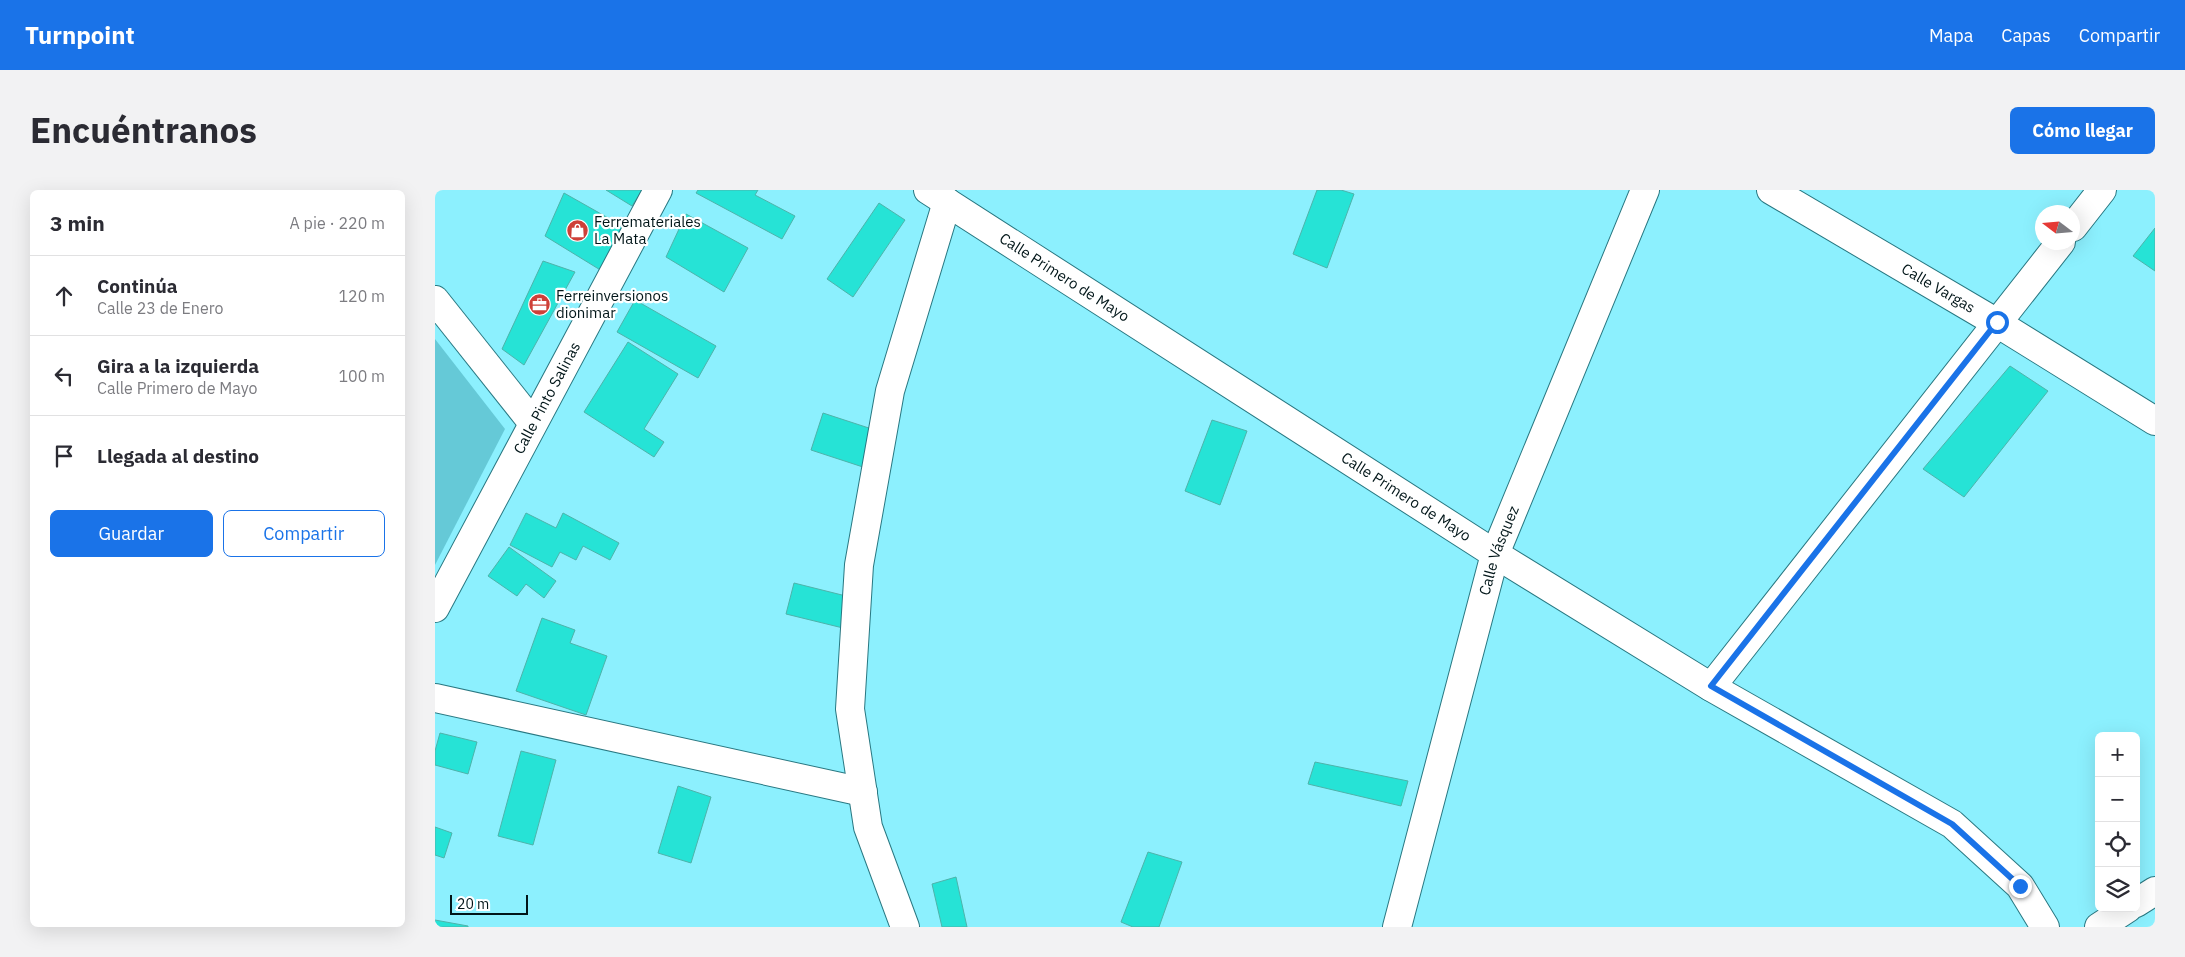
<!DOCTYPE html>
<html lang="es">
<meta charset="utf-8">
<style>
body{margin:0;font-family:"IBM Plex Sans",sans-serif;background:#f2f2f3;color:#2b2b33}
.controls{position:absolute;right:15px;bottom:15px;display:grid;overflow:hidden;border-radius:8px;box-shadow:0 5px 20px #0002}
.controls button{width:45px;height:45px;display:grid;place-items:center;padding:0;border:0;border-bottom:1px solid #e1e1e2;background:#fff;color:#2b2b33;font:25px sans-serif}
.compass{position:absolute;left:1600px;top:15px;width:45px;height:45px;border-radius:50%;background:#fff;box-shadow:0 5px 20px #0002;rotate:286deg}
.scale{position:absolute;left:15px;bottom:12px;width:78px;box-sizing:border-box;padding-left:5px;border:2px solid #011518;border-top:0;font-size:14px;line-height:18px;white-space:nowrap;color:#011518;-webkit-text-stroke:4px #fff;paint-order:stroke}
.stop{position:absolute;width:15px;height:15px;margin:-11px;border:4px solid #1a73e8;border-radius:50%;background:#fff}
.stop.end{background:#1a73e8;border-color:#fff;box-shadow:0 1px 5px #0008}
.list{margin:0;padding:0;list-style:none}
h2{display:flex;justify-content:space-between;align-items:center;height:65px;margin:0;padding:0 20px;font-size:21px}
h2 small{font-size:16px;font-weight:400;color:#7c7c81}
.list li{display:grid;grid-template-columns:32px 1fr auto;gap:15px;align-items:center;box-sizing:border-box;height:80px;padding:0 20px;border-top:1px solid #e1e1e2}
.list b{display:block;font-size:19px;white-space:nowrap}
.list p{margin:0;font-size:16px;white-space:nowrap;color:#7c7c81}
.list em{font-size:16px;font-style:normal;color:#7c7c81}
.actions{display:flex;gap:10px;padding:15px 20px}
.actions a{flex:1;padding:11px 0;border:1px solid #1a73e8;border-radius:8px;text-align:center;font-size:18px;color:#1a73e8}
.actions .main{background:#1a73e8;color:#fff}
.icon{flex:none;width:28px;height:28px;fill:none;stroke:currentColor;stroke-width:2;stroke-linecap:round;stroke-linejoin:round}
.map{position:relative;flex:none;width:1720px;height:737px;overflow:hidden;border-radius:8px}
header{display:flex;align-items:center;gap:30px;box-sizing:border-box;height:70px;padding:0 25px;background:#1a73e8;color:#fff}
header strong{font-size:24px}
nav{display:flex;gap:28px;margin-inline-start:auto;font-size:18px}
.intro{display:flex;align-items:center;justify-content:space-between;box-sizing:border-box;height:120px;padding:0 30px}
h1{margin:0;font-size:35px}
.button{padding:12px 22px;border-radius:8px;background:#1a73e8;color:#fff;font-size:18px;font-weight:700}
main{display:flex;gap:30px;padding:0 30px}
aside{flex:1;background:#fff;border-radius:8px;box-shadow:0 5px 20px #0002}
.map>svg:first-child{display:block}
</style>
<header>
<strong>Turnpoint</strong>
<nav><a>Mapa</a><a>Capas</a><a>Compartir</a></nav>
</header>
<div class="intro"><h1>Encuéntranos</h1><a class="button">Cómo llegar</a></div>
<main>
<aside>
<h2>3 min<small>A pie · 220 m</small></h2>
<ul class="list">
<li><svg class="icon" aria-label="ahead" viewBox="0 0 24 24"><path d="M12 20V5M6 11l6-6 6 6"/></svg><div><b>Continúa</b><p>Calle 23 de Enero</p></div><em>120 m</em></li>
<li><svg class="icon" aria-label="left" viewBox="0 0 24 24"><path d="M17 20v-9H6M10 6l-5 5 5 5"/></svg><div><b>Gira a la izquierda</b><p>Calle Primero de Mayo</p></div><em>100 m</em></li>
<li><svg class="icon" aria-label="arrive" viewBox="0 0 24 24"><path d="M6 21V4h12l-3 4 3 4H6"/></svg><div><b>Llegada al destino</b></div></li>
</ul>
<div class="actions"><a class="main">Guardar</a><a>Compartir</a></div>
</aside>
<div class="map">
<svg width="1720" height="737" viewBox="0 0 1720 737">
<rect width="100%" height="100%" fill="#8cf0fe"/>
<path fill="#65c9d7" d="M0,149L70,239L0,375Z"/>
<g fill="#26e3d6" stroke="#4db3aa">
<path d="M171,0H207L197,16Z"/>
<path d="M263,0H323L320,5L360,26L347,49L261,3Z"/>
<path d="M882,0H906L919,4L892,78L858,64Z"/>
<path d="M129,3L191,38L167,81L110,46Z"/>
<path d="M444,13L470,30L418,107L392,89Z"/>
<path d="M251,24L313,58L289,102L231,67Z"/>
<path d="M1720,38V81L1698,66Z"/>
<path d="M108,71L140,82L89,175L67,159Z"/>
<path d="M200,110L281,156L263,188L182,142Z"/>
<path d="M193,152L243,184L209,239L229,252L219,267L149,222Z"/>
<path d="M1575,176L1613,201L1529,307L1488,279Z"/>
<path d="M388,223L446,242L434,279L376,260Z"/>
<path d="M777,230L812,241L785,315L750,301Z"/>
<path d="M91,323L121,338L128,323L184,353L175,370L148,356L141,370L125,362L117,377L75,355Z"/>
<path d="M74,357L121,391L109,408L91,394L82,406L53,386Z"/>
<path d="M359,393L415,407L408,438L351,424Z"/>
<path d="M107,428L140,440L135,453L172,466L151,525L81,501Z"/>
<path d="M5,543L42,552L33,584L0,575V561Z"/>
<path d="M86,561L121,570L98,655L63,646Z"/>
<path d="M880,572L973,591L966,616L873,594Z"/>
<path d="M243,596L276,607L256,673L223,663Z"/>
<path d="M0,637L17,643L9,668L0,665Z"/>
<path d="M713,662L747,672L724,737H698L686,732Z"/>
<path d="M521,687L532,737H507L497,694Z"/>
<path d="M0,730L33,736V737H0Z"/>
</g>
<g fill="none" stroke-linecap="round" stroke-linejoin="round">
<defs>
<g id="minor">
<path id="s1" d="M493,0L1060,364L1276,497L1517,634L1585,696L1610,737"/>
<path id="s2" d="M1336,0L1562,133L1720,231"/>
<path d="M1638,37L1667,0"/>
<path d="M0,110L97,232"/>
<path id="s3" d="M0,418L223,0"/>
<path d="M1276,497L1626,52"/>
<path d="M0,508L428,602"/>
<path d="M1701,713L1720,701"/>
<path d="M470,737L433,637L415,519L424,375L455,201L512,12"/>
<path id="s4" d="M962,737L1060,364L1210,0"/>
<path d="M1664,737L1693,718"/>
</g>
</defs>
<use href="#minor" stroke="#297882" stroke-width="30"/>
<use href="#minor" stroke="#fff" stroke-width="28"/>
</g>
<g fill="none" stroke-linecap="round" stroke-linejoin="round">
<path stroke="#1a73e8" stroke-width="6" d="M1562,132L1276,496L1517,634L1585,696"/>
</g>
<defs>
<symbol id="shop-disc" viewBox="-11 -11 22 22"><circle r="9.5" fill="#ce4038" stroke="#fff"/><path d="M-5-2.5h2.3a2.7 3.5 0 0 1 5.4 0H5L5.5 6h-11ZM-1.5-2.5h3a1.5 2.3 0 0 0-3 0Z" fill="#fff"/></symbol>
<symbol id="office-disc" viewBox="-11 -11 22 22"><circle r="9.5" fill="#ce4038" stroke="#fff"/><path d="M-6-3h4V-5.5h4V-3h4V5H-6ZM-1-4.5V-3h2v-1.5ZM-6 0V1H6V0Z" fill="#fff"/></symbol>
</defs>
<g fill-rule="evenodd">
<use href="#shop-disc" x="130" y="28" width="25" height="25"/>
<use href="#office-disc" x="92" y="102" width="25" height="25"/>
</g>
<g text-anchor="middle" stroke-width="4.5" stroke-linejoin="round" paint-order="stroke">
<g font-size="15" fill="#011518" stroke="#fff" text-anchor="start">
<text x="159" y="37">Ferremateriales<tspan x="159" dy="17">La Mata</tspan></text>
<text x="121" y="111">Ferreinversionos<tspan x="121" dy="17">dionimar</tspan></text>
</g>
<g font-size="15" fill="#011518" stroke="#fff">
<text dy="5" stroke="none"><textPath href="#s1" startOffset="162">Calle Primero de Mayo</textPath></text>
<text dy="5" stroke="none"><textPath href="#s2" startOffset="194">Calle Vargas</textPath></text>
<text dy="5" stroke="none"><textPath href="#s3" startOffset="238">Calle Pinto Salinas</textPath></text>
<text dy="5" stroke="none"><textPath href="#s1" startOffset="568">Calle Primero de Mayo</textPath></text>
<text dy="5" stroke="none"><textPath href="#s4" startOffset="390">Calle Vásquez</textPath></text>
</g>
</g>
</svg>
<div class="controls">
<button>+</button>
<button>−</button>
<button><svg class="icon" aria-label="locate" viewBox="0 0 24 24"><circle cx="12" cy="12" r="6"/><path d="M12 2v4M12 18v4M2 12h4M18 12h4"/></svg></button>
<button><svg class="icon" aria-label="layers" viewBox="0 0 24 24"><path d="M12 4l9 5-9 5-9-5zM3 14l9 5 9-5"/></svg></button>
</div>
<svg class="compass" viewBox="-18 -18 36 36"><path d="M0-13l5 13h-10z" fill="#e53935"/><path d="M0 13l5-13h-10z" fill="#7c7c81"/></svg>
<div class="scale">20 m</div>
<div class="stop" style="left:1562px;top:132px"></div>
<div class="stop end" style="left:1585px;top:696px"></div>
</div>
</main>
